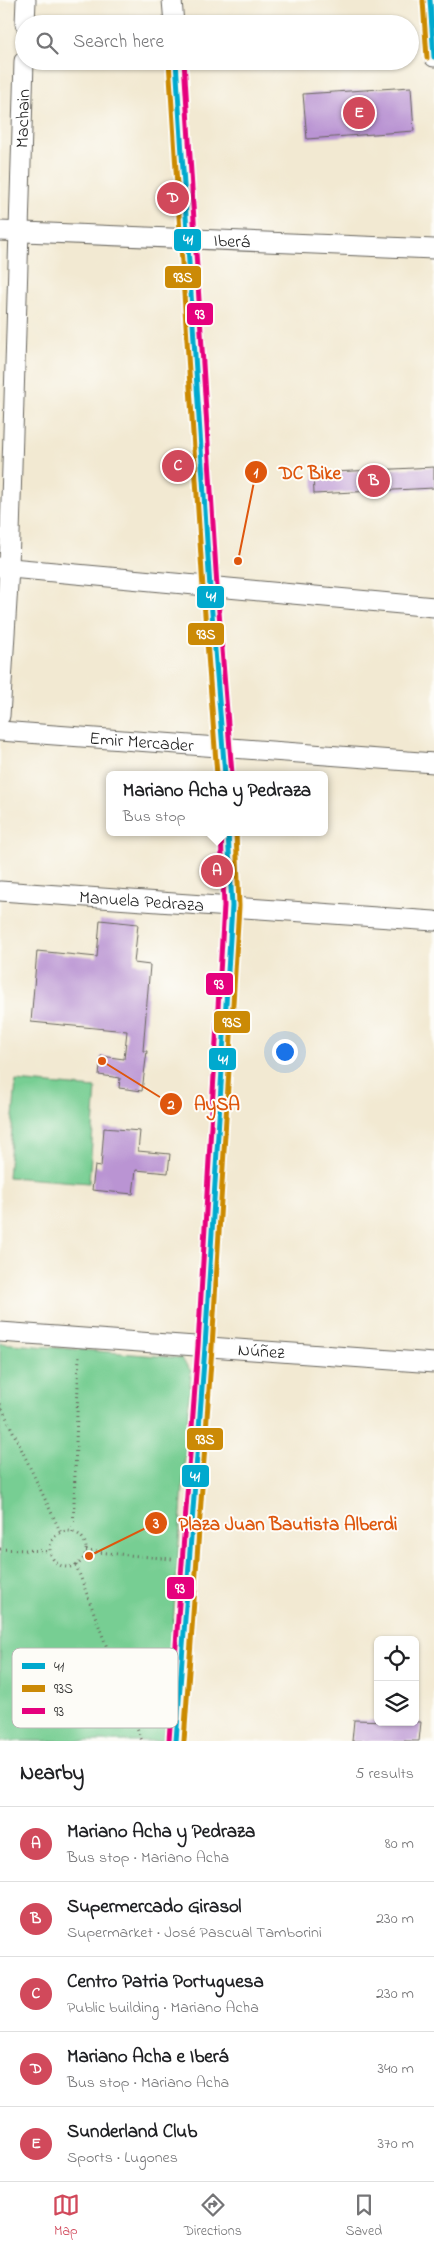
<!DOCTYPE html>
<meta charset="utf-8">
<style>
body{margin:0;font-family:"Indie Flower",sans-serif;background:#f6f6f6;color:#202124}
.controls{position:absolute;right:15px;bottom:15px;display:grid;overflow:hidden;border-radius:8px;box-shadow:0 1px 4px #0004}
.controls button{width:45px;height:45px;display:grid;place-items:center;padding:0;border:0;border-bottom:1px solid #e0e0e0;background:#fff;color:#202124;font:25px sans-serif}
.you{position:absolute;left:284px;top:1051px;width:18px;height:18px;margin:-12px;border:4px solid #fff;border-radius:50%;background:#1a73e8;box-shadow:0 0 0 8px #1a73e833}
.badge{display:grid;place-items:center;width:32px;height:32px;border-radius:50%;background:#d1495b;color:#fff;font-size:16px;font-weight:700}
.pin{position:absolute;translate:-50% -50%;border:2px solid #fff;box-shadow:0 1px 5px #0006}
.popup{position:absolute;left:106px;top:771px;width:222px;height:65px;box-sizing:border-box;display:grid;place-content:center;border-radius:8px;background:#fff;filter:drop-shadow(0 1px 4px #0005);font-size:16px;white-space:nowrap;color:#757577}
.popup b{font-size:19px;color:#202124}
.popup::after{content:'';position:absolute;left:50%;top:100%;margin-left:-10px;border:10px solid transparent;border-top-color:#fff}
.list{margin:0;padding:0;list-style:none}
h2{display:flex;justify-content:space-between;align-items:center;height:65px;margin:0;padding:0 20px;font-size:21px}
h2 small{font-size:16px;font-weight:400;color:#757577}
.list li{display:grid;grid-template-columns:32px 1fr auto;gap:15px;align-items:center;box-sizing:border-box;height:75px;padding:0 20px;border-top:1px solid #e0e0e0}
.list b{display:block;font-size:19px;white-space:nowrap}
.list p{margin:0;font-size:16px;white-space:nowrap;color:#757577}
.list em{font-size:16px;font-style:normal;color:#757577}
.icon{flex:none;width:28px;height:28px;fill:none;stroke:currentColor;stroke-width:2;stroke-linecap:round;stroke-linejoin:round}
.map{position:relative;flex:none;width:434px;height:1741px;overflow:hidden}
.search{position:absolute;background:#fff;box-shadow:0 1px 4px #0004;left:15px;right:15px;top:15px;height:55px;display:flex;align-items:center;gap:12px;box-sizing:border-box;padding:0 18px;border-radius:28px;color:#757577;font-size:19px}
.sheet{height:440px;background:#fff}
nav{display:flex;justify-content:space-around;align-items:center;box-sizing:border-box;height:70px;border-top:1px solid #e0e0e0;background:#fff;font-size:14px;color:#757577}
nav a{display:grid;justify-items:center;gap:2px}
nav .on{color:#d1495b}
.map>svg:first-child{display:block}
</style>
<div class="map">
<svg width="434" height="1741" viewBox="0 0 434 1741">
<rect width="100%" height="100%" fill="#fdfcf7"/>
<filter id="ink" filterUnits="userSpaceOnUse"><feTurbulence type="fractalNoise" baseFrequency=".02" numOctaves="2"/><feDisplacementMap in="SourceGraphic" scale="10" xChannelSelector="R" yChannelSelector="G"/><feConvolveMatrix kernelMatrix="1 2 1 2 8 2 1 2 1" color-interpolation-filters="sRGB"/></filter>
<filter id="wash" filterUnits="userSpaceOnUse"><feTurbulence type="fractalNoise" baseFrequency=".0096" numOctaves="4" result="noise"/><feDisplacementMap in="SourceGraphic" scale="20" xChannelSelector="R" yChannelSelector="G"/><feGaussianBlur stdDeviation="1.12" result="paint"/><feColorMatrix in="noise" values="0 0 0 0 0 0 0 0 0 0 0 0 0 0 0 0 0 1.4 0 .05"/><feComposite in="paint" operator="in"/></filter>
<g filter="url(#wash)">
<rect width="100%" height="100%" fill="#f2e9d2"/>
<g fill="#77ce93" stroke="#4a7558">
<path d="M16,1081L96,1088L89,1183L8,1177Z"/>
<path d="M0,1343L181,1358L191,1371L165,1741H0Z"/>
</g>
<g id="blocks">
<g fill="#ba94d3">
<path d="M411,87L414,131L307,139L303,94Z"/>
<path d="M434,467V488L314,494L313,473Z"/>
<path d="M100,920L138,924L134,963L150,965L143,1051H147L142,1091L119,1088L120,1078L99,1075L101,1056L124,1059L127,1031L31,1022L37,951L97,957Z"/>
<path d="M104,1128L140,1131L138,1151L170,1154L168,1173L136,1170L133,1194L92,1190L95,1166L101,1167Z"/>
<path d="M354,1720L421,1722L419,1741H352Z"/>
</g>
</g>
</g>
<g filter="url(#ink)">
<use href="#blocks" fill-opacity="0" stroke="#67645c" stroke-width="1"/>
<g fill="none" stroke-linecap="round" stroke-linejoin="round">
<defs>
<g id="street">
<path d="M172,0L174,24"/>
<path d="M430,0L434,57"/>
<path d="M25,24L26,0"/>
<path d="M176,61L210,588L225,775"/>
<path id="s1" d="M0,231L434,249"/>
<path d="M0,567L434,607"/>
<path id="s2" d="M0,716L9,568L24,61"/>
<path id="s3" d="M0,731L434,763"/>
<path id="s4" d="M0,891L434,921"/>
<path id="s5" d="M0,1332L434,1363"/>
<path d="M176,1741L205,1347L232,906L228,832"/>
</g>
</defs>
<use href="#street" stroke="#67645c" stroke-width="21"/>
<g stroke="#67645c" stroke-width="3" stroke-dasharray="1 4" stroke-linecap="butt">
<path d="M0,1404L61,1533"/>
<circle cx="68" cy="1549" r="18"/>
<path d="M73,1532L79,1355"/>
<path d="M0,1549L50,1551"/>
<path d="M86,1551L172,1559"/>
<path d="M76,1565L142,1741"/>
</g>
<use href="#street" stroke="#fff" stroke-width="19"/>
<defs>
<g id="bus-1">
<path d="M430,0L434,57"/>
<path d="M176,61L210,588L225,775"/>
<path d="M176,1741L205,1347L232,906L228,832"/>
</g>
<g id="bus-2">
<path d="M423,1L427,58"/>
<path d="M169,61L203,588L217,775"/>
<path d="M184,1741L212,1347L239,906L236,832"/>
</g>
<g id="bus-3">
<path d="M184,61L217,587L232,774"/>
<path d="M169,1740L198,1346L224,906L221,832"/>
</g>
</defs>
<use href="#bus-1" stroke="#fdfcf7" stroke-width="9"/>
<use href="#bus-2" stroke="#fdfcf7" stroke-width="9"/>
<use href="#bus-3" stroke="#fdfcf7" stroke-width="9"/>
<use href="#bus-1" stroke="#00a9ce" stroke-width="5"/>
<use href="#bus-2" stroke="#cb8a06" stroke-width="5"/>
<use href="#bus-3" stroke="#e5007d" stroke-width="5"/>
</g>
</g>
<g text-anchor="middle" stroke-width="4" stroke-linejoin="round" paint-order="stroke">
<g font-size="18" fill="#1c1c1c" stroke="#fdfcf7">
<text dy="6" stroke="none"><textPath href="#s2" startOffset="598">Machain</textPath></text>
<text dy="6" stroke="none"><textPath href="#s1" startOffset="232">Iberá</textPath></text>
<text dy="6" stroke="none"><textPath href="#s3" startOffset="142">Emir Mercader</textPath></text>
<text dy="6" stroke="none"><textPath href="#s4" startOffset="142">Manuela Pedraza</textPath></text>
<text dy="6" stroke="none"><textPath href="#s5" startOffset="262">Núñez</textPath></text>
</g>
</g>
<rect x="12" y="1648" width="166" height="80" rx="8" fill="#fdfcf7" stroke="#bab9b5" stroke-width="1"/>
<rect x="22" y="1663" width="23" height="6" fill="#00a9ce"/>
<rect x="22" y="1685" width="23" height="7" fill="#cb8a06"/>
<rect x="22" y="1708" width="23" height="6" fill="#e5007d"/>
<g font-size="14" fill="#1c1c1c">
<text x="54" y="1671">41</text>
<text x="54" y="1693">93S</text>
<text x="54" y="1716">93</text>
</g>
<path fill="none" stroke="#de560d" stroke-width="2" d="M238 561L256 472M102 1061L171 1104M89 1556L156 1523"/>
<g fill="#de560d" stroke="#fdfcf7" stroke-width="2">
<circle cx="238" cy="561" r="5"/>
<circle cx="102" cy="1061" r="5"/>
<circle cx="89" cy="1556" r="5"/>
<circle cx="256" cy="472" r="12"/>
<circle cx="171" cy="1104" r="12"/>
<circle cx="156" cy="1523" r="12"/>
</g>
<g font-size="15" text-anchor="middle" font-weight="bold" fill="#fff">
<text x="256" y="477">1</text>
<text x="171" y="1109">2</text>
<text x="156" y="1528">3</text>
</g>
<g font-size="19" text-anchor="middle" font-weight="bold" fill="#de560d" stroke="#fdfcf7" stroke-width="4" stroke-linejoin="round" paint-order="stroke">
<text x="310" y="479">DC Bike</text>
<text x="217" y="1110">AySA</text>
<text x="288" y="1530">Plaza Juan Bautista Alberdi</text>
</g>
<g stroke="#fdfcf7" stroke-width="2">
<rect x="173" y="228" width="29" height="24" rx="5" fill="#00a9ce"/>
<rect x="164" y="265" width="38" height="24" rx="5" fill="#cb8a06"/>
<rect x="186" y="302" width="28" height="24" rx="5" fill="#e5007d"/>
<rect x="196" y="585" width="29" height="24" rx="5" fill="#00a9ce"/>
<rect x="187" y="622" width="38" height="24" rx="5" fill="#cb8a06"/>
<rect x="205" y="972" width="29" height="24" rx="5" fill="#e5007d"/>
<rect x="213" y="1010" width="38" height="24" rx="5" fill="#cb8a06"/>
<rect x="208" y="1047" width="29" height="24" rx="5" fill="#00a9ce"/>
<rect x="186" y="1427" width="38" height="24" rx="5" fill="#cb8a06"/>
<rect x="181" y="1464" width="29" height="24" rx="5" fill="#00a9ce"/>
<rect x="166" y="1576" width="29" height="24" rx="5" fill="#e5007d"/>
</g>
<g font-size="14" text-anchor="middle" font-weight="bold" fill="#fff">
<text x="188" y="244">41</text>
<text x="183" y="282">93S</text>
<text x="200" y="319">93</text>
<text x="211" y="601">41</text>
<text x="206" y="639">93S</text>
<text x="219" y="989">93</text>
<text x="232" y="1027">93S</text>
<text x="223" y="1064">41</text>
<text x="205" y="1444">93S</text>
<text x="195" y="1481">41</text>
<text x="180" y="1593">93</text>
</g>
</svg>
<div class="controls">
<button><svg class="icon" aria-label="locate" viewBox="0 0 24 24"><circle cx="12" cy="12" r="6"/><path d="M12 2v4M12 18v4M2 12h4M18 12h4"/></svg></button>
<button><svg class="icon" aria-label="layers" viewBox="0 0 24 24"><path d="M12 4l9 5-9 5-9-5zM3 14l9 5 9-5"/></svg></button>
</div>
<div class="you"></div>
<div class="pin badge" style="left:217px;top:871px">A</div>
<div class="popup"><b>Mariano Acha y Pedraza</b>Bus stop</div>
<div class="pin badge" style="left:374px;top:481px">B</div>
<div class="pin badge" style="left:178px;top:466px">C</div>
<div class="pin badge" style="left:173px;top:198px">D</div>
<div class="pin badge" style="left:359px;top:113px">E</div>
<div class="search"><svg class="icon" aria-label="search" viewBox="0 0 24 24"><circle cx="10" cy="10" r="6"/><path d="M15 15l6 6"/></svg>Search here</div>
</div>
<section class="sheet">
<h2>Nearby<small>5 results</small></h2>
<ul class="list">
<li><span class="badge">A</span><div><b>Mariano Acha y Pedraza</b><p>Bus stop · Mariano Acha</p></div><em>80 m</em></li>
<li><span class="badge">B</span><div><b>Supermercado Girasol</b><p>Supermarket · José Pascual Tamborini</p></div><em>230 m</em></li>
<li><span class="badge">C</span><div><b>Centro Patria Portuguesa</b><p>Public building · Mariano Acha</p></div><em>230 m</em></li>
<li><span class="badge">D</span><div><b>Mariano Acha e Iberá</b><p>Bus stop · Mariano Acha</p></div><em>340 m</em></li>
<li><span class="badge">E</span><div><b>Sunderland Club</b><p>Sports · Lugones</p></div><em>370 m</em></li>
</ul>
</section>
<nav>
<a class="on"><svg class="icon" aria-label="map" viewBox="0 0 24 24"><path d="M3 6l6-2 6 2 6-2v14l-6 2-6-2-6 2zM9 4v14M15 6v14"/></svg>Map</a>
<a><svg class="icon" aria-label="directions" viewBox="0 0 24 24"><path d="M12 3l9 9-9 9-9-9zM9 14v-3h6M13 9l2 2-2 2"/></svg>Directions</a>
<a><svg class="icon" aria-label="saved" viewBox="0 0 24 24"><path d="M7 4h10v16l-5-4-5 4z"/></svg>Saved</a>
</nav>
